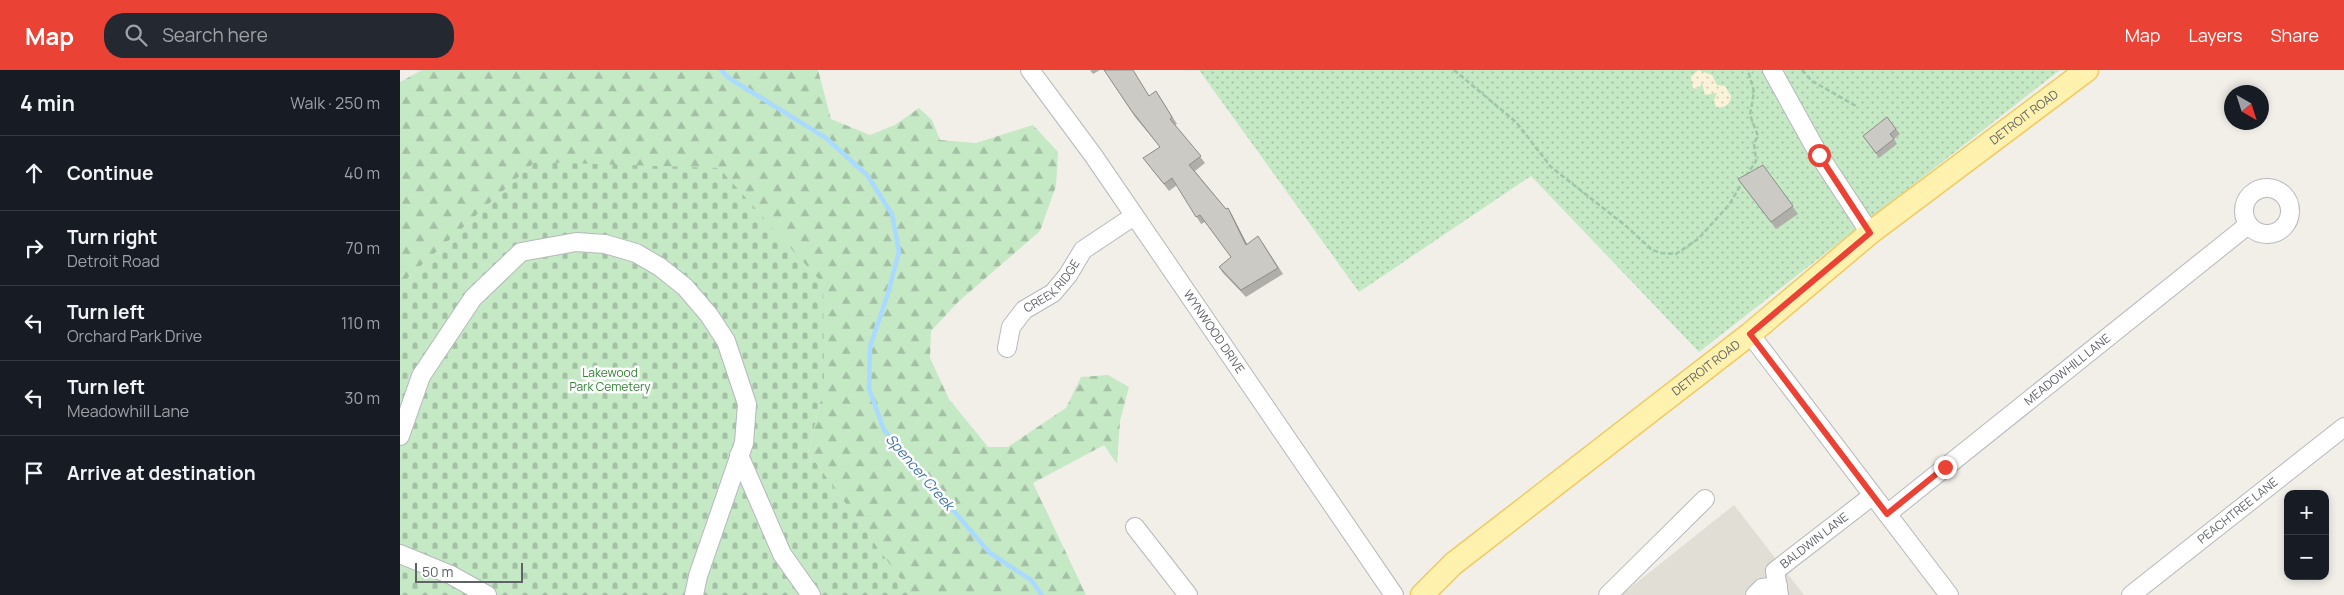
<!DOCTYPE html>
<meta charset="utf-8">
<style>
body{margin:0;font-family:Manrope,sans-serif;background:#242831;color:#f1f3f6}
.controls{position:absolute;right:15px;bottom:15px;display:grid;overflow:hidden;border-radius:10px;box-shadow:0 2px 8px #0003}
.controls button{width:45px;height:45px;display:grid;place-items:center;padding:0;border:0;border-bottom:1px solid #363941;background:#171b24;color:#f1f3f6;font:25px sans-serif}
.compass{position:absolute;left:1824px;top:15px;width:45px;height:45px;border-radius:50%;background:#171b24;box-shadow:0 2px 8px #0003;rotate:141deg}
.scale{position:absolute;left:15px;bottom:12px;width:108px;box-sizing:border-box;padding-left:5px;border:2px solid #5f6368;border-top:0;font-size:14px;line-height:18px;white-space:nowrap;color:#5f6368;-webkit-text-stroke:4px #fff;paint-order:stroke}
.stop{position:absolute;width:15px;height:15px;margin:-11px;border:4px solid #ea4335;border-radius:50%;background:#fff}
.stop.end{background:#ea4335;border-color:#fff;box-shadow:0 1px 5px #0008}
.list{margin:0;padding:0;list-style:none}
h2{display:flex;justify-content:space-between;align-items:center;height:65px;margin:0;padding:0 20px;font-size:21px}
h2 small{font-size:16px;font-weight:400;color:#9ea1a6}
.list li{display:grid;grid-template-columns:32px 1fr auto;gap:15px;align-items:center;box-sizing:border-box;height:75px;padding:0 20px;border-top:1px solid #363941}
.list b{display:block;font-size:19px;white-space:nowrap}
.list p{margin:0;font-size:16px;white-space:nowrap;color:#9ea1a6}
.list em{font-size:16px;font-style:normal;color:#9ea1a6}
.icon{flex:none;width:28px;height:28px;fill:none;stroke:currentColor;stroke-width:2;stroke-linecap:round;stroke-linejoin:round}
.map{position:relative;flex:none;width:1944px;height:525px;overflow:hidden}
header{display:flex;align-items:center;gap:30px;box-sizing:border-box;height:70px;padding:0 25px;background:#ea4335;color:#fff}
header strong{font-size:24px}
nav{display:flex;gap:28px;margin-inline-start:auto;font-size:18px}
.search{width:350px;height:45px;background:#242831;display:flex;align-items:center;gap:12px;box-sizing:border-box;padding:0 18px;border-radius:20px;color:#9ea1a6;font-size:19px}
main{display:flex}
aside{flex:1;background:#171b24}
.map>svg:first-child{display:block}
</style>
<header>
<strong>Map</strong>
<div class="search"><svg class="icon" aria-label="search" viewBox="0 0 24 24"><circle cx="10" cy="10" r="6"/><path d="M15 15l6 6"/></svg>Search here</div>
<nav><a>Map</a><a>Layers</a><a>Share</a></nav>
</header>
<main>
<aside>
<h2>4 min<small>Walk · 250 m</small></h2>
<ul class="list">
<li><svg class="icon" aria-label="ahead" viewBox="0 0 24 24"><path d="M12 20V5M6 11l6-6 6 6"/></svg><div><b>Continue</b></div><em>40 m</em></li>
<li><svg class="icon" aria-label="right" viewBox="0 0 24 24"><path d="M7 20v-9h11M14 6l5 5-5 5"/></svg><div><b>Turn right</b><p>Detroit Road</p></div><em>70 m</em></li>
<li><svg class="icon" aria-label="left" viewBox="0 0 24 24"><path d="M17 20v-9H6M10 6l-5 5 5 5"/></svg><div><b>Turn left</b><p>Orchard Park Drive</p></div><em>110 m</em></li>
<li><svg class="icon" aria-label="left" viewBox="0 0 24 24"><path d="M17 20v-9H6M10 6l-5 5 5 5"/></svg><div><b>Turn left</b><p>Meadowhill Lane</p></div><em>30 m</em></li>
<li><svg class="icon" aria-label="arrive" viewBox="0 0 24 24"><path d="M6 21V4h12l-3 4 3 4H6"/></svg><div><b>Arrive at destination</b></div></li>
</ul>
</aside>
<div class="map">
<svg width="1944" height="525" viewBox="0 0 1944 525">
<defs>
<pattern id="grass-dots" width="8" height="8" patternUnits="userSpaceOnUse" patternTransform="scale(1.25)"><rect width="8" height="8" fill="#c5e8c5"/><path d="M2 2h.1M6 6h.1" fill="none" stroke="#a3c0a4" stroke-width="1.8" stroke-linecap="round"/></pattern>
<pattern id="forest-firs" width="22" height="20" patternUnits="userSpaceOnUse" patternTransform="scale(1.25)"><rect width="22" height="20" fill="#c5e8c5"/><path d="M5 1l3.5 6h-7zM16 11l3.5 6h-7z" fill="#a3c0a4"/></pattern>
<pattern id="sand-dots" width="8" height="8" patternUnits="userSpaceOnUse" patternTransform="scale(1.25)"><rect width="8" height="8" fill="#fbf3d9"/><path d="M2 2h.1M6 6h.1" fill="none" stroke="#cec8b4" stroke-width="1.8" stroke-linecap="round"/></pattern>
<pattern id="cemetery-stones" width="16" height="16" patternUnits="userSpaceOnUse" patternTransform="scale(1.25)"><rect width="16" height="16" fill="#c5e8c5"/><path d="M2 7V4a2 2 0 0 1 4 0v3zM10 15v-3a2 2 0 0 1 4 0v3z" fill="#a3c0a4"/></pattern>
</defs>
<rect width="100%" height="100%" fill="#f1efe8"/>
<path fill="#e1ded6" d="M1334,435L1404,525H1221Z"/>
<path fill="url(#grass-dots)" d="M799,0H1660L1299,282L1131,106L959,222Z"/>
<path fill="url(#forest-firs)" d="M22,0H418L431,49L470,65L495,55L519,38L532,50L540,70L576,73L633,55L658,82L656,116L640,161L558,232L531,261L530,288L549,329L588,377H608L666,338L681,307L708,305L729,317L720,351L717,394L704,375L633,413L686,525H512L408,382L424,317L135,92L0,215V12Z"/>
<path fill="url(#sand-dots)" d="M1298,0L1312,5L1317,15L1325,16L1331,26C1331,34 1324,39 1316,37L1314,30L1317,23L1305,25L1302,13L1298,19L1293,18L1291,7Z"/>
<path fill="url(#cemetery-stones)" d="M135,92L319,98L423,214L424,317L408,382L512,525H0V215Z"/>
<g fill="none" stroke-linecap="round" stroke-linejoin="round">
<path stroke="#aadaff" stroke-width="4.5" d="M321,0L329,8L426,68L467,105L492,144L499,182L488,223L470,277L469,319L484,360L590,483L631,510L642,525"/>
<defs>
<g id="minor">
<path id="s1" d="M630,0L693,85L994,525"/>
<path d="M1372,0L1419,85L1470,163"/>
<circle cx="1867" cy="141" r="23"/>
<path d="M1350,264L1549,525"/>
<path id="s2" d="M607,278L611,257L624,240L653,223L668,205L683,180L734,146"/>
<path d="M0,366L21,306L73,228L121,182L176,172L205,174L236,183L260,197L285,217L309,245L326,271L347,334L344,373L298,506L294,525"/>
<path d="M339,385L382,484L411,525"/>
<path id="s3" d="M1487,444L1848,155"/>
<path d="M735,457L788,525"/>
<path d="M0,484L51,505L87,525"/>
<path d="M1208,525L1305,429"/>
<path d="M1355,525L1362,518L1378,516"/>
<path id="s4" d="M1379,525L1375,501L1472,426"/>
<path id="s5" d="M1731,525L1944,357"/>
</g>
<g id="major">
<path id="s6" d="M1022,525L1053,494L1350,264L1470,163L1687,0"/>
</g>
</defs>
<use href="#minor" stroke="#b5b8bc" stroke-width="20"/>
<use href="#major" stroke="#f2c960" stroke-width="25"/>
<g stroke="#9cc7a9" stroke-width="2.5" stroke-dasharray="5 2.5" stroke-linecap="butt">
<path d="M1054,0L1116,52L1151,97L1226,156L1251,179L1260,183L1276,184L1298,169L1329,135L1343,111"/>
<path d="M1402,0L1412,11L1456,36"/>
<path d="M1346,106L1356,91L1354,73L1358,66L1350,45L1354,22L1348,0"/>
</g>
<use href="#minor" stroke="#fff" stroke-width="18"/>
<use href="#major" stroke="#fff2af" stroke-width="22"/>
</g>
<g fill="#afaea9">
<path d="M690,0H700L693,4Z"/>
<path d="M704,0H733L749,26L756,21L777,54L775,55L805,93L795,101L826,139L828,138L832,145L847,175L863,173L883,204L846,227L823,203L819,197L831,187L805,152L801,154L777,115L769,121L743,88L760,77L735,47Z"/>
<path d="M1487,47L1500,64L1494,69L1497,74L1479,88L1463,66Z"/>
<path d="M1363,95L1398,144L1376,159L1343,116Z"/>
</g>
<path fill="#8f8d8a" d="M828,138L832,145L851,182L846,175Z"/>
<g fill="#cccac5" stroke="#8f8d8a">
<path d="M704,0H733L749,26L756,21L772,47L770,49L801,86L789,95L826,139L828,138L846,175L858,166L878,198L841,220L819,197L831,187L800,145L796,147L772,108L764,114L743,88L760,77L731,40Z"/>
<path d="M1487,47L1496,59L1490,64L1494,69L1476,83L1463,66Z"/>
<path d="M1363,95L1393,136L1371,152L1338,109Z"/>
</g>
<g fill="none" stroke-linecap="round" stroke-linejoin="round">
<path stroke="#ea4335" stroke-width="6" d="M1419,85L1470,163L1350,264L1487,444L1545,397"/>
</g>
<g text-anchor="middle" stroke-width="5" stroke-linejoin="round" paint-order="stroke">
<g font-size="12" fill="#5f6368" stroke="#fff">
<text dy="4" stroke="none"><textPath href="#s6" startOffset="769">DETROIT ROAD</textPath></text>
<text dy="4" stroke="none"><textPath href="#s2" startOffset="80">CREEK RIDGE</textPath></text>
<text dy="4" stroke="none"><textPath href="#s1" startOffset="320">WYNWOOD DRIVE</textPath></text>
<text dy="4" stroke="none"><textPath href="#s6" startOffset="364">DETROIT ROAD</textPath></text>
<text dy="4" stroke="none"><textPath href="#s3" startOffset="231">MEADOWHILL LANE</textPath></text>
<text dy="4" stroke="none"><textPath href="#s5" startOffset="136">PEACHTREE LANE</textPath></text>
<text dy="4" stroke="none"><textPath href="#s4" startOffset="74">BALDWIN LANE</textPath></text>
</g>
<g font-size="12" fill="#348238" stroke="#fff">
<text x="210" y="307">Lakewood<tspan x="210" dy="14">Park Cemetery</tspan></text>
</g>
<g font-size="14" font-style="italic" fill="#4174aa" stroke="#fff">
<text transform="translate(520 402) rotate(49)" y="5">Spencer Creek</text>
</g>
</g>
</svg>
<div class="controls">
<button>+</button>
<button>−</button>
</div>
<svg class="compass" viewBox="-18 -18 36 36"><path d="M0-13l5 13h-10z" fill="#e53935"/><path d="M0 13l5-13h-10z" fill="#9ea1a6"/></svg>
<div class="scale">50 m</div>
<div class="stop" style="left:1419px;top:85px"></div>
<div class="stop end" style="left:1545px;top:397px"></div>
</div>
</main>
